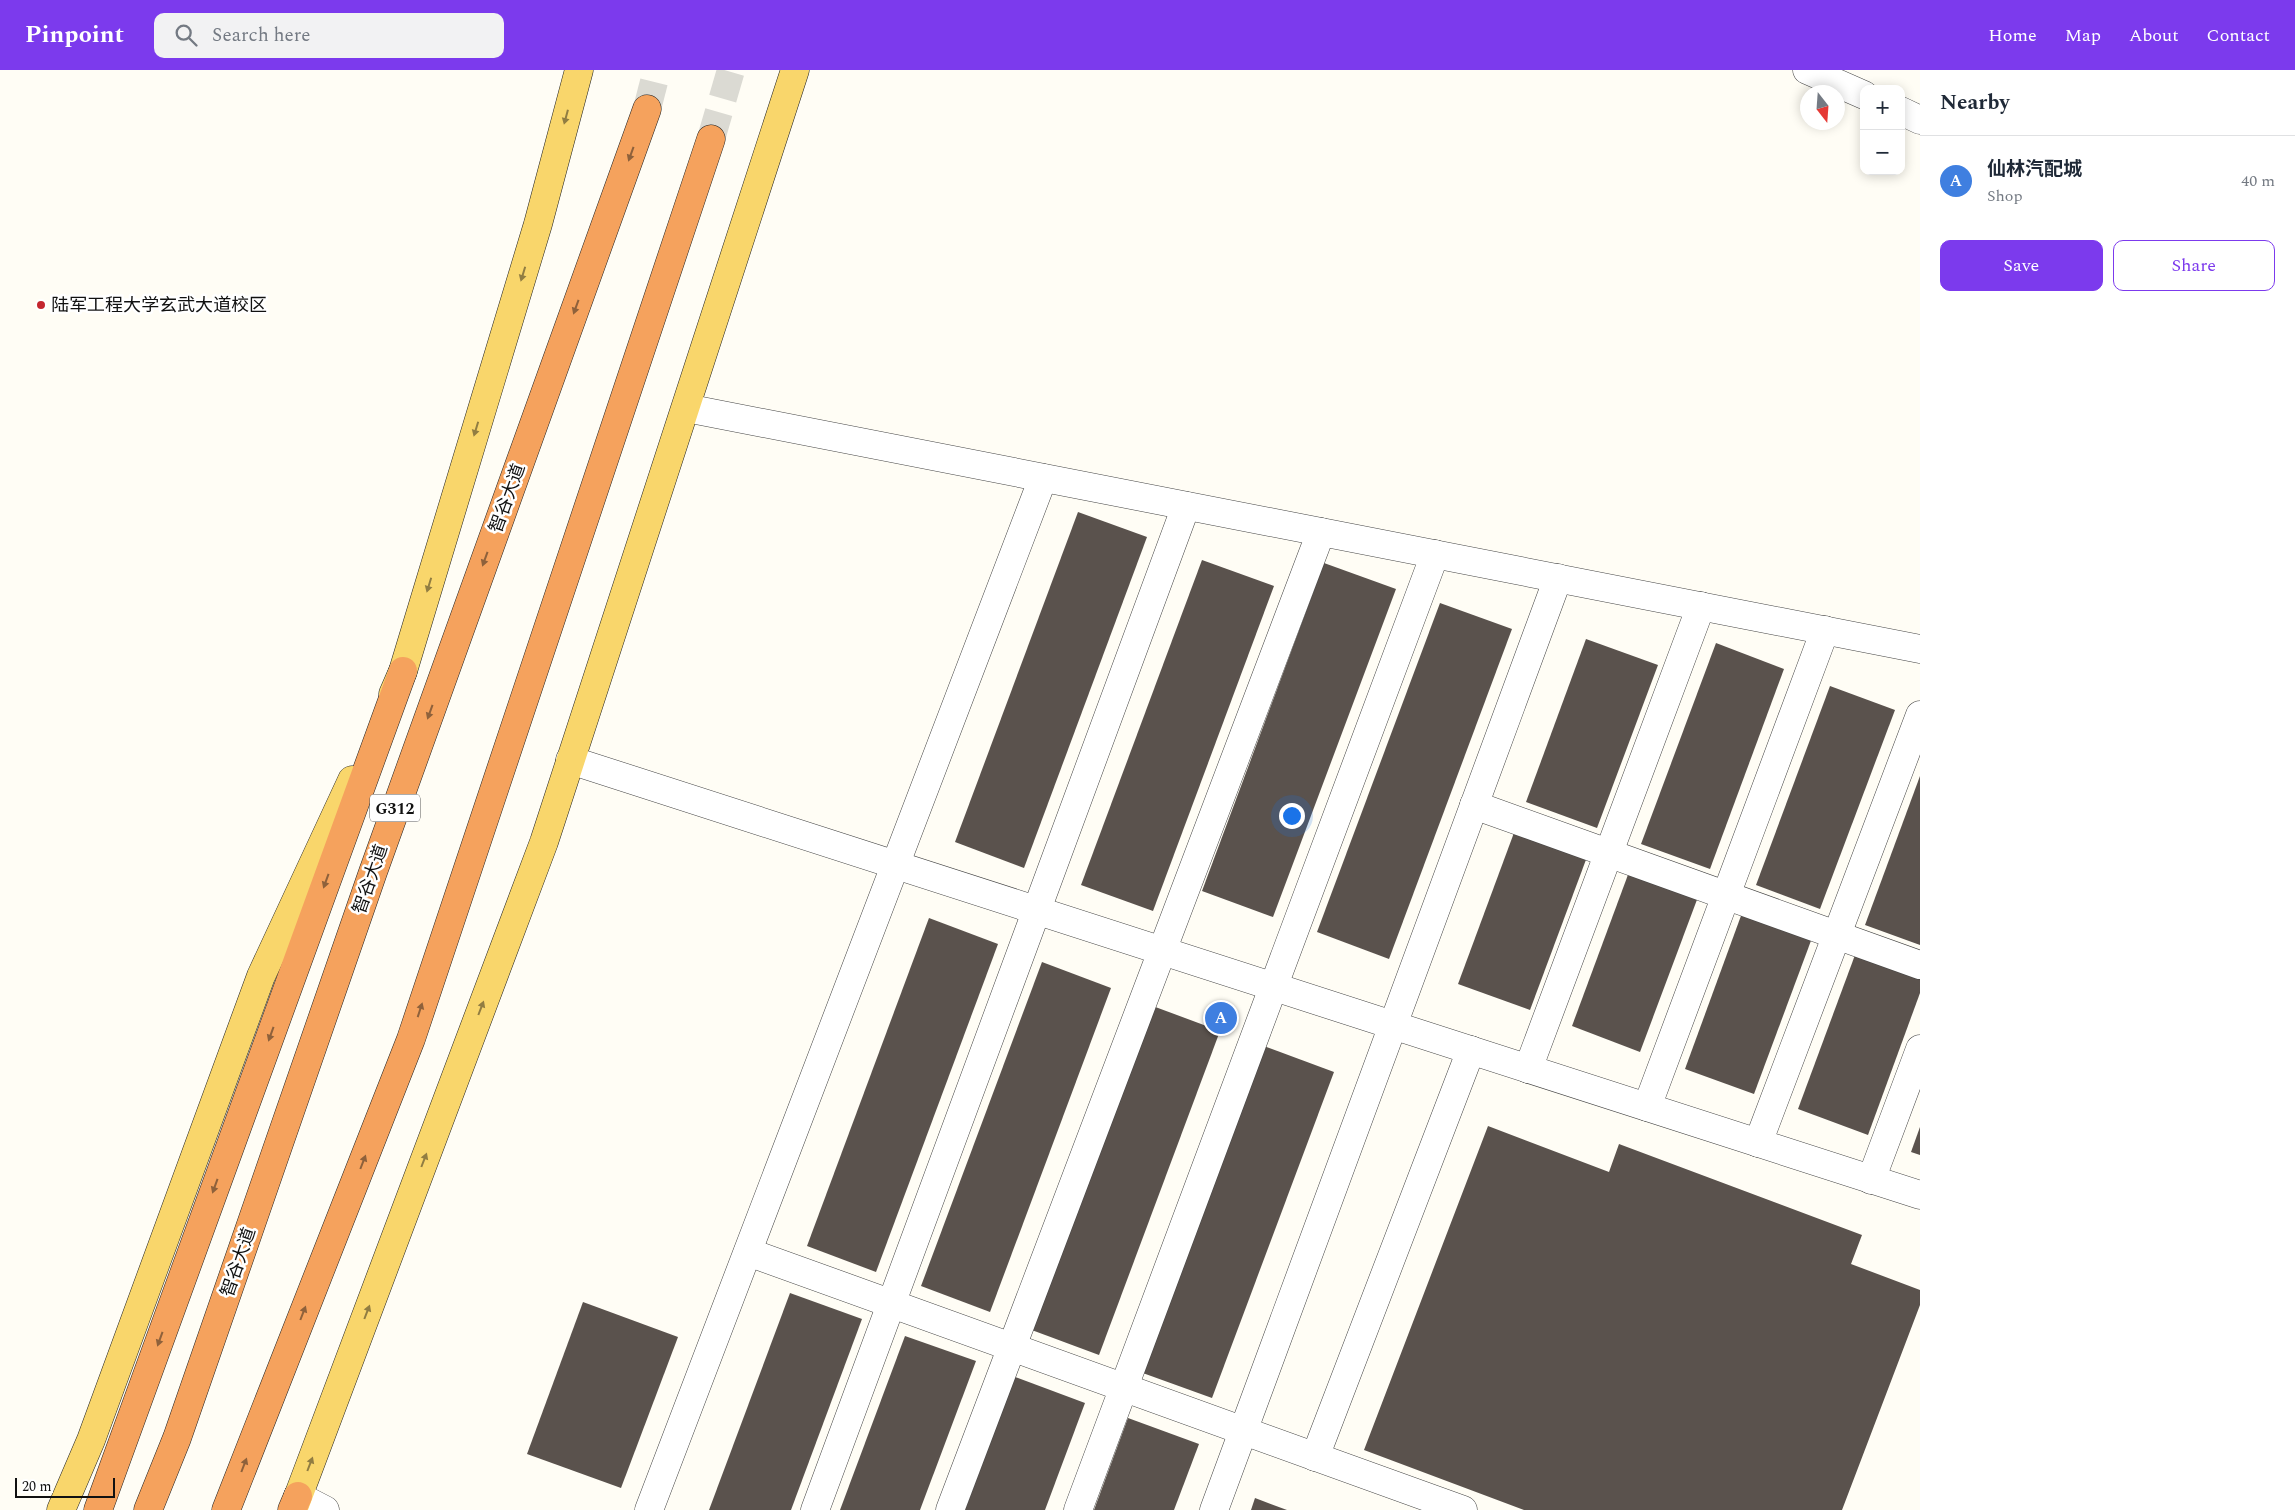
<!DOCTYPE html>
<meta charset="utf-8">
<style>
body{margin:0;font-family:Spectral,"Noto Sans SC",serif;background:#f2f2f3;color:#1f2937}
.controls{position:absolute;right:15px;top:15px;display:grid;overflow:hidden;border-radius:10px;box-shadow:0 2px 12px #0003}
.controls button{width:45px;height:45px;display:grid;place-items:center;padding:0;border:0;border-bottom:1px solid #e0e1e3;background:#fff;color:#1f2937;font:25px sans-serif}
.compass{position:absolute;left:1800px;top:15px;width:45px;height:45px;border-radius:50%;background:#fff;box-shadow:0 2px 12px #0003;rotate:163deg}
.scale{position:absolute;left:15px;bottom:12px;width:100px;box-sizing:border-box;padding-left:5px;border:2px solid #111;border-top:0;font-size:14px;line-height:18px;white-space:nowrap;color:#111;-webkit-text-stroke:4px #fff;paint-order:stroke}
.you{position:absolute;left:1291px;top:745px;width:18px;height:18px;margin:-12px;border:4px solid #fff;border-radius:50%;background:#1a73e8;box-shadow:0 0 0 8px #1a73e833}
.badge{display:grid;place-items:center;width:32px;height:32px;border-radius:50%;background:#7c3aed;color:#fff;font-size:16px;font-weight:700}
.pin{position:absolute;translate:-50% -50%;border:2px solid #fff;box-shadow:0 1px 5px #0006}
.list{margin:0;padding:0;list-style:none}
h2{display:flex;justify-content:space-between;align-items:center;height:65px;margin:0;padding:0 20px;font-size:21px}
h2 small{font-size:16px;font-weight:400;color:#747a83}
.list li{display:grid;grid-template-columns:32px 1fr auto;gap:15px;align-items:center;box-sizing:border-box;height:90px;padding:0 20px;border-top:1px solid #e0e1e3}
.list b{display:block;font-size:19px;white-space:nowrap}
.list p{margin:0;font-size:16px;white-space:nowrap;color:#747a83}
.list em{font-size:16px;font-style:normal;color:#747a83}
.actions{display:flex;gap:10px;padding:15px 20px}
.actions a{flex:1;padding:11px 0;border:1px solid #7c3aed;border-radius:10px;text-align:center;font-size:18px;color:#7c3aed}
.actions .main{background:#7c3aed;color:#fff}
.icon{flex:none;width:28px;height:28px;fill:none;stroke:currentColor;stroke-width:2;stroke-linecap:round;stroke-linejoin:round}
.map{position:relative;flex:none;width:1920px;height:1440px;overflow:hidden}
header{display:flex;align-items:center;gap:30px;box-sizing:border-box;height:70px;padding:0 25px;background:#7c3aed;color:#fff}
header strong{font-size:24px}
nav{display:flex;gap:28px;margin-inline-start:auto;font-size:18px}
.search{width:350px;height:45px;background:#f2f2f3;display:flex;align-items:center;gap:12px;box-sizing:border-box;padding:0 18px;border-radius:10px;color:#747a83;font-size:19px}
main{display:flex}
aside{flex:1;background:#fff}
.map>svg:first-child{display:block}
</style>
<header>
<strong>Pinpoint</strong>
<div class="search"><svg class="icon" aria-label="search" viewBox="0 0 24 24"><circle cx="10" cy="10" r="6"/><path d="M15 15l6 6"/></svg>Search here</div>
<nav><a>Home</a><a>Map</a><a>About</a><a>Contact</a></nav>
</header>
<main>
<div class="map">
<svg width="1920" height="1440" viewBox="0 0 1920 1440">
<rect width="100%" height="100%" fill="#fffdf5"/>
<g fill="#5a524d">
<path d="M1078,442L1147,467L1024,798L955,772Z"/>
<path d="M1202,490L1274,516L1153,841L1081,815Z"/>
<path d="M1324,493L1396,519L1273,847L1202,821Z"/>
<path d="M1440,533L1512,559L1389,889L1317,862Z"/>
<path d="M1586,569L1658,595L1597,758L1526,732Z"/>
<path d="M1716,573L1784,599L1710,799L1641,774Z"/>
<path d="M1830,616L1895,640L1820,839L1756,815Z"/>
<path d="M1920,706V875L1865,855Z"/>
<path d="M1515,760L1587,787L1530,940L1458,914Z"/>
<path d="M1629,802L1698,827L1640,982L1572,956Z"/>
<path d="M1742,843L1812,868L1754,1024L1685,999Z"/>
<path d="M929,848L998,874L876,1202L807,1176Z"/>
<path d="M1855,885L1920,909V923L1868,1065L1798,1039Z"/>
<path d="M1042,892L1111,918L990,1242L921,1216Z"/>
<path d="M1150,935L1220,961L1099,1285L1029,1259Z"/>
<path d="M1261,975L1334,1002L1212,1328L1140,1302Z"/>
<path d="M1488,1056L1609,1102L1619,1074L1862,1165L1851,1194L1920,1220V1235L1842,1440H1524L1364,1380Z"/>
<path d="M1920,1057V1085L1911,1082Z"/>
<path d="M790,1223L862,1249L791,1440H709Z"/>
<path d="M583,1232L678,1267L621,1418L527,1384Z"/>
<path d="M905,1266L976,1291L920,1440H840Z"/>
<path d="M1015,1307L1085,1333L1045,1440H965Z"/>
<path d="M1128,1348L1199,1374L1174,1440H1094Z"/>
<path d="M1255,1428L1287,1440H1251Z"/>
</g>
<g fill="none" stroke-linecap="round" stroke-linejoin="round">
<g stroke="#dbdad3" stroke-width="28" stroke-dasharray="28 14" stroke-linecap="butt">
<path d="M647,39L657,0"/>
<path d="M711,69L731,0"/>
</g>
<defs>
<g id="minor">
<path d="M1807,0L1864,25"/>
<path d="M1901,41L1920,50"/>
<path d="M686,338L1920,579"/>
<path d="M570,690L1920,1125"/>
<path d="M1474,735L1920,895"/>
<path d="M1528,999L1701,536"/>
<path d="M1647,1037L1825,560"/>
<path d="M1758,1073L1920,645"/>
<path d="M1871,1110L1920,979"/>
<path d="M748,1182L1463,1440"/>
<path d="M1315,1387L1471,980"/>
<path d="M298,1426L325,1440"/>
<path d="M649,1440L1043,408"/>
<path d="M815,1440L1186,436"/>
<path d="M950,1440L1321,462"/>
<path d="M1078,1440L1435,484"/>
<path d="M1214,1440L1558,508"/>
</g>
<g id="major">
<path d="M393,624L403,601L538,154L579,0"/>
<path d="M61,1440L91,1370L261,906L352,710"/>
<path d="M293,1440L544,772L795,0"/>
</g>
<g id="highway">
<path d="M98,1440L403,601"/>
<path d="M148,1440L177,1368L373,802L647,39"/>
<path d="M226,1440L411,969L711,69"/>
<path d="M292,1440L298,1426"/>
</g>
</defs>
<use href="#minor" stroke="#444" stroke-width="29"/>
<use href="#major" stroke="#222" stroke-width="29"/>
<use href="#highway" stroke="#222" stroke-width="29"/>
<use href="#minor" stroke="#fff" stroke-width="28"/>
<use href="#major" stroke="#f9d66b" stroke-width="28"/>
<use href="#highway" stroke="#f5a25d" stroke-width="28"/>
</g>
<defs><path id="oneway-solid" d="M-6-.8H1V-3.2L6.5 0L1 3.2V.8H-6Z" transform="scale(1.25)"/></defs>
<g fill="#917d42">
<use href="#oneway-solid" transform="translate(566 47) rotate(105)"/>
<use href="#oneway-solid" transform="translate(523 204) rotate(107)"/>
<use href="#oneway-solid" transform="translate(476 359) rotate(107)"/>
<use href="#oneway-solid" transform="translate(429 515) rotate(107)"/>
<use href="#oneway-solid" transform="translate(481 938) rotate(-69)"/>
<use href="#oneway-solid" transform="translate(424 1090) rotate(-69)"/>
<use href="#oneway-solid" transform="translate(367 1242) rotate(-69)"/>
<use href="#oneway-solid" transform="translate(310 1394) rotate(-69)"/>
</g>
<g fill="#8e613b">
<use href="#oneway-solid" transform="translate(631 84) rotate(110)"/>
<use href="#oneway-solid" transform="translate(576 237) rotate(110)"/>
<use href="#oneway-solid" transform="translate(485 489) rotate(110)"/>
<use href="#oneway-solid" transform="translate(430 642) rotate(110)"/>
<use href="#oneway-solid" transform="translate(326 811) rotate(110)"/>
<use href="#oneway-solid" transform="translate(420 940) rotate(-72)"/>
<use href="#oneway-solid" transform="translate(271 964) rotate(110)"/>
<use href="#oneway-solid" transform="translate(363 1092) rotate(-69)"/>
<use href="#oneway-solid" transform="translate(215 1116) rotate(110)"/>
<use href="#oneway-solid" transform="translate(303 1243) rotate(-69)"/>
<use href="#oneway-solid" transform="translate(160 1269) rotate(110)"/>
<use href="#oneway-solid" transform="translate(244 1395) rotate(-69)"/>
</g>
<circle fill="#c4262e" stroke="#fff" stroke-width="2" cx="41" cy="235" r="5"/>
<g text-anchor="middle" stroke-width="5" stroke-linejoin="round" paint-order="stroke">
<rect fill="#fff" stroke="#585858" stroke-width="1" x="370" y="724.5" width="50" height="27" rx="4"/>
<g font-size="16" font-weight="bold" fill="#111">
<text x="395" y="744">G312</text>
</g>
<g font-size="18" fill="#111" stroke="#fff" text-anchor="start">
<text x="51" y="241">陆军工程大学玄武大道校区</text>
</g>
<g font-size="18" fill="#111" stroke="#fff">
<text transform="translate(507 428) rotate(-70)" y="6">智谷大道</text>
<text transform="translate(370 809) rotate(-71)" y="6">智谷大道</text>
<text transform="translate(238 1192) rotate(-71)" y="6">智谷大道</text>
</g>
</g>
</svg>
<div class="controls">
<button>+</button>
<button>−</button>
</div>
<svg class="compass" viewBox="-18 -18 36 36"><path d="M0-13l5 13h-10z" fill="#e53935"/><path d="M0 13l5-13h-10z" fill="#747a83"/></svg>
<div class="scale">20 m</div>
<div class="you"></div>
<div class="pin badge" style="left:1221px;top:948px;background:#3f7fe0">A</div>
</div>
<aside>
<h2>Nearby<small></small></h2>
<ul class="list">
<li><span class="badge" style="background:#3f7fe0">A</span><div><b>仙林汽配城</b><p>Shop</p></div><em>40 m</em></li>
</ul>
<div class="actions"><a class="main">Save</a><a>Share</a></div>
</aside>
</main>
